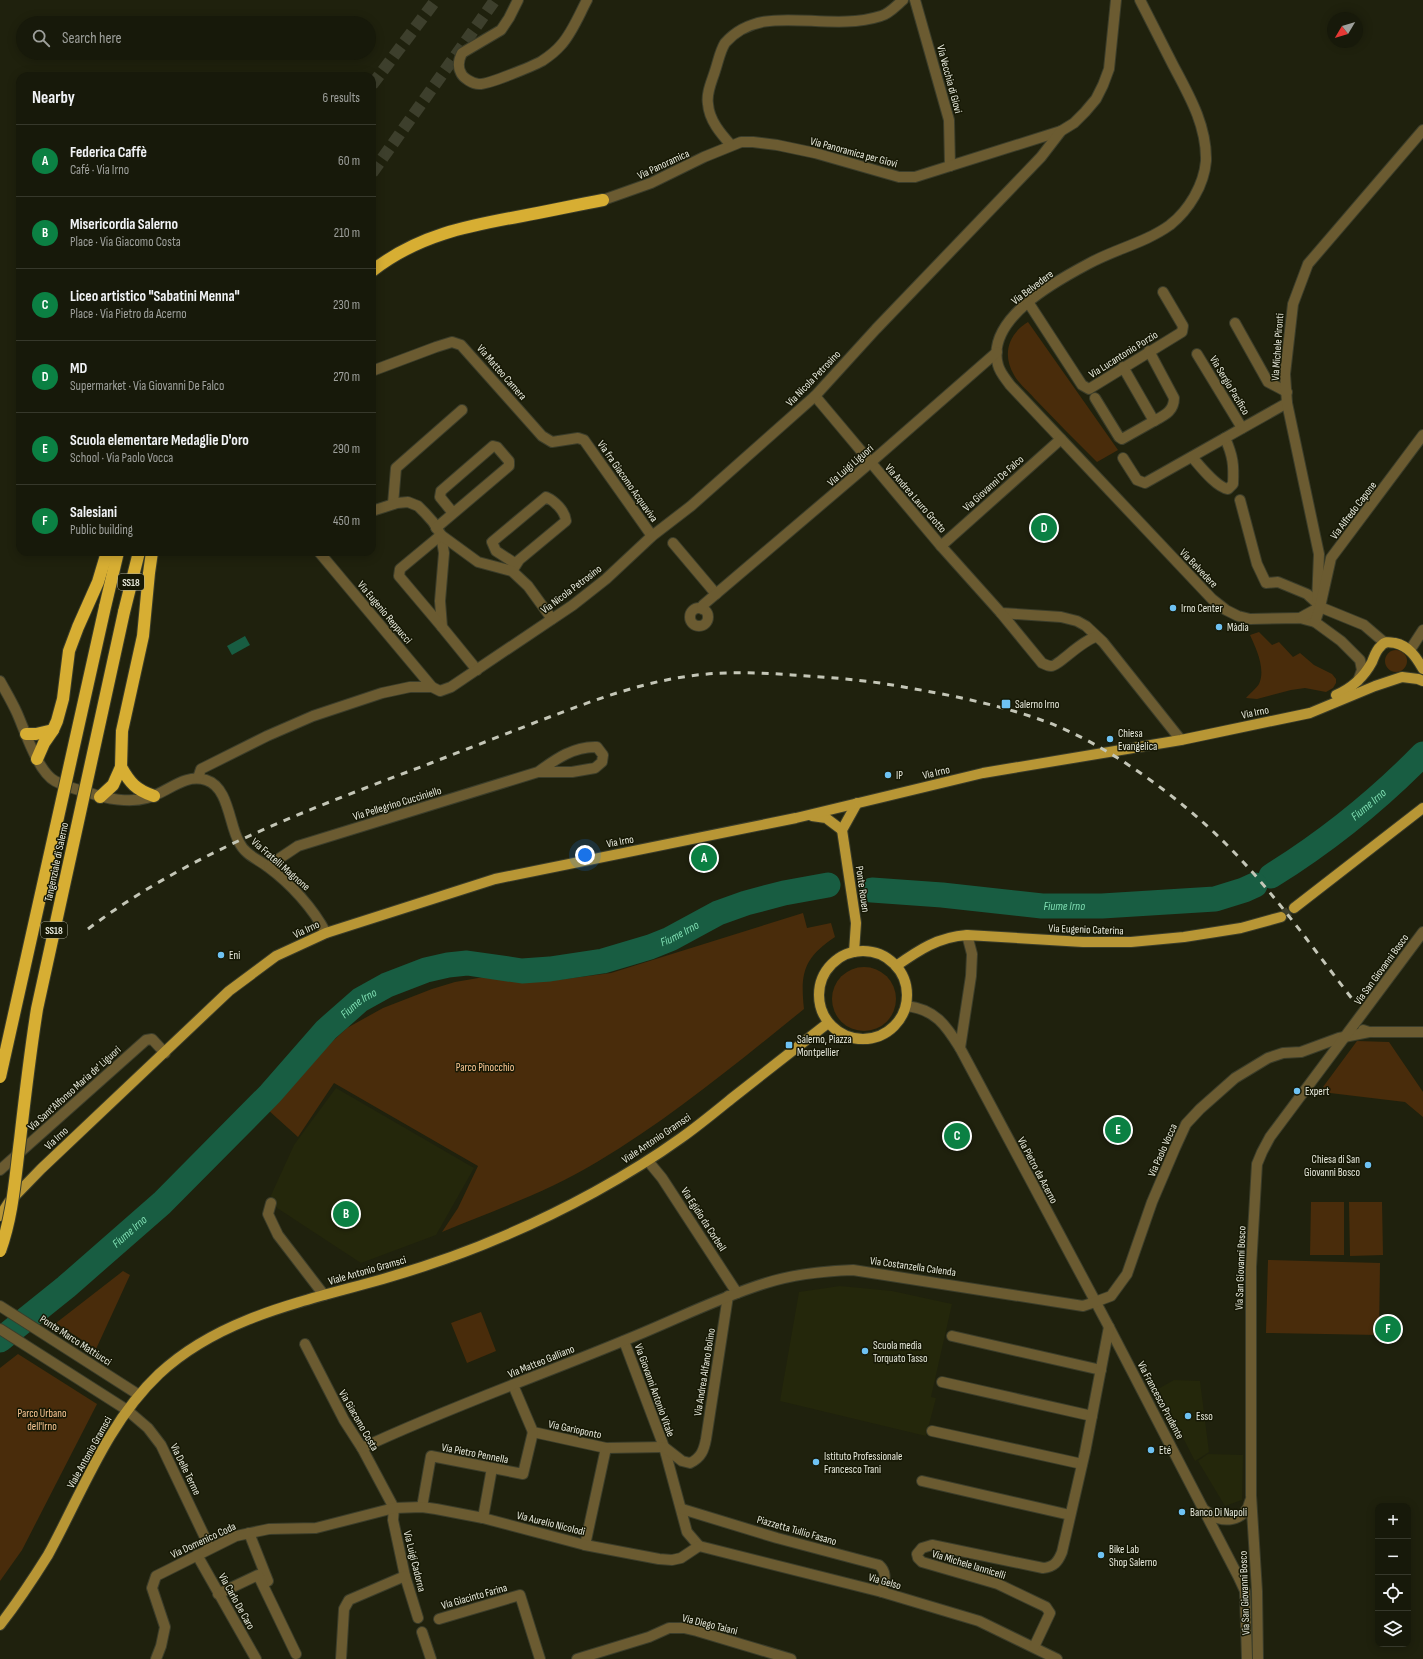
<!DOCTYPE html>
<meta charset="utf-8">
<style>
body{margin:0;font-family:"Sofia Sans Condensed",sans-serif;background:#202213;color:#f1f3f6}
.controls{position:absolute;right:12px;bottom:12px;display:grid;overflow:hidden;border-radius:8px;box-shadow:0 2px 10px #0003}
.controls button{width:36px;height:36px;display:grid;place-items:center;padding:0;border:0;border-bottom:1px solid #36382b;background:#17190a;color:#f1f3f6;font:20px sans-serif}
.compass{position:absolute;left:1327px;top:12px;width:36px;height:36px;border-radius:50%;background:#17190a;box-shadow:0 2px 10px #0003;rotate:232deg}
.you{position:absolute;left:585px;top:855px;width:14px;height:14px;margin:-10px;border:3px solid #fff;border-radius:50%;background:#1a73e8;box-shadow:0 0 0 6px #1a73e833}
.badge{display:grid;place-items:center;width:26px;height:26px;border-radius:50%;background:#0b8043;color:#fff;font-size:13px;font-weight:700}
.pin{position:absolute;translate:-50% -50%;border:2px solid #fff;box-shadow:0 1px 4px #0006}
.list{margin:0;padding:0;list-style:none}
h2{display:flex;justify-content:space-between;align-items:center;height:52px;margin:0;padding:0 16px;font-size:17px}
h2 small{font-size:13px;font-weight:400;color:#9ea09c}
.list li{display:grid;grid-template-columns:26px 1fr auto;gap:12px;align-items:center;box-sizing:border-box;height:72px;padding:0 16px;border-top:1px solid #36382b}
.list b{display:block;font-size:15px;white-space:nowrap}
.list p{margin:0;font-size:13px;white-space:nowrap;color:#9ea09c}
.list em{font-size:13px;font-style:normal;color:#9ea09c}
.icon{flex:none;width:22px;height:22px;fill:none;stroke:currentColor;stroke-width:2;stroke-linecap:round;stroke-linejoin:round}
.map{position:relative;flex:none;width:1423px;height:1659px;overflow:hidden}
.search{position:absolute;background:#17190a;box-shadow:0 2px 10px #0003;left:16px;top:16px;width:360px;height:44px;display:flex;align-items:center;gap:10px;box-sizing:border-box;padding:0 14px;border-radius:22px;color:#9ea09c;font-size:15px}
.panel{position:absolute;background:#17190a;box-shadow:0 2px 10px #0003;left:16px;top:72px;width:360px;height:484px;border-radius:12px}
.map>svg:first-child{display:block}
</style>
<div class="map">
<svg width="1423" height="1659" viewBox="0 0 1423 1659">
<rect width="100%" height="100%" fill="#1f210d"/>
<g fill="#24270b">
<path d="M336,1088L474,1168L436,1235L361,1263L268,1202L294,1145Z"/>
<path d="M840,1286L892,1291L952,1304L931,1397L936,1398L926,1436L780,1401L799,1292Z"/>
<path d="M1174,1380L1200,1381L1209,1452L1195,1461L1158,1389Z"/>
<path d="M1208,1454L1243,1455L1242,1500L1225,1506L1198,1461Z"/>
</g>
<g fill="#492c0b">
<path d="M1028,322L1118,450L1097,462C1076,441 1055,420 1034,398C1028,391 1018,383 1014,375C1002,355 1008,334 1028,322Z"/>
<path d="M1259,632L1272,645L1279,642L1293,657L1300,653L1314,665L1332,674L1336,679V683L1333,688L1326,692L1305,688L1291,690L1257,699L1246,698C1250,693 1256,689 1259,684C1266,669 1256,648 1250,635Z"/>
<circle cx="1396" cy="661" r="11"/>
<path d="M803,913L807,928L831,923L835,937C804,958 800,972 804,1009C737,1063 671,1118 597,1162C548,1192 494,1210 442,1232L458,1208L478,1166L334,1083L298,1137L267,1109L288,1082L347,1028L383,1008L432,989L455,982L484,977L557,980L611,973Z"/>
<circle cx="864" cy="999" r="32"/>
<path d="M1357,1041L1389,1042L1423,1092V1117L1405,1102L1330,1093L1323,1087Z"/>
<path d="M1311,1202H1344V1255H1310Z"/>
<path d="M1349,1202H1382L1383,1255L1350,1256Z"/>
<path d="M1268,1260L1380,1263L1379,1335L1266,1333Z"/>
<path d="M123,1271L130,1275L96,1349L56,1323Z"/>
<path d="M481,1312L496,1351L467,1363L451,1323Z"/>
<path d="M18,1354L97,1404L22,1550L0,1581V1368Z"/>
</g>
<path fill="#185d42" d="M245,636L250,645L232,655L227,646Z"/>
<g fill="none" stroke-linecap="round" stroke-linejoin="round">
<g stroke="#185d42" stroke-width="25">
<path id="s1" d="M1271,876C1324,843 1379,799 1423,754"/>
<path id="s2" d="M872,890L942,895L1042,906H1102L1215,899L1244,890L1255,885"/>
<path id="s3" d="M0,1340L66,1287L162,1203L270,1094L326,1030L360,1000L387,985L426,970L448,965L467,963L522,971L550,969L603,961L650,947L670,939L718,913L746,903L784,893L828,885"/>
</g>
<path stroke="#3d3f2c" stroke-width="10" stroke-dasharray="10 5" stroke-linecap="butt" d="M1281,917L1294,908"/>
<g stroke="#3d3f2c" stroke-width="12" stroke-dasharray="12 6" stroke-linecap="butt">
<path d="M372,85L436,0"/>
<path d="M372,173L495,0"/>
</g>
<defs>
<g id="minor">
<path d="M518,0L509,18L501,30L462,53C459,59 457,66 461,73C463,78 473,84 479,84C487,85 533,66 542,61C548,57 556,51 561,45C572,33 579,15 587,0"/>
<path d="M915,0L949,120L950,166"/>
<path d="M1140,0C1151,22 1162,43 1173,65C1189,95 1207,126 1206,161C1204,185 1189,210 1170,225C1145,243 1115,249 1088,264C1056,281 985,319 998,365C1000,373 1006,379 1010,385L1212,599L1226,610L1238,616L1250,619L1300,618L1315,622L1341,641L1360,660L1362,670L1358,681"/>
<path d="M731,145C721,134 709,120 708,104C706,93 712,81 715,71C718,62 720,51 725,43C763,0 824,34 881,16C889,14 897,5 903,0"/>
<path d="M603,200L651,183L704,157L741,142H753L777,145L815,153L899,177H915L1061,131"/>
<path d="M1028,302L1082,385L1089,389L1182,332L1183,326L1163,292"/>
<path d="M1235,323L1268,382L1287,392"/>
<path d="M1197,354L1242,428"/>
<path d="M1123,367L1154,421C1165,415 1174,411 1174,398L1149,351"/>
<path d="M372,371L436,347L452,342L461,345L542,436L552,442L578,438L584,440L652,536"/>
<path d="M815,396L941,546L1001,613L1061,617L1077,621L1086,626L1103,642L1181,740"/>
<path d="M1095,398L1119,437L1122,439L1154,421"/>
<path d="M1192,457C1200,466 1216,487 1228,489L1233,484C1234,465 1233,456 1225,438"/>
<path d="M1123,458L1137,480L1145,483L1287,403"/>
<path d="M1240,500L1257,564L1266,583L1278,582L1307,594L1317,603"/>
<path d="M393,504L396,468L462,410"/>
<path d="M372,511L397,503L408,502L418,506L425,513L433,522L441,535L444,553L440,601L442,627L477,670"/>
<path d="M436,528L509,466V461L497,447L493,446L441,491L440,497L453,513"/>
<path d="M673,543L716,594"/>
<path d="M941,546L1061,439"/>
<path d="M319,552L432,687"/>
<path d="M512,571L519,560L566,521C565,511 555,501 546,497L492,542L496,551L516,564"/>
<path d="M1320,607L1317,603L1319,554L1287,403L1285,374L1293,304L1308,264L1423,130"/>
<circle cx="699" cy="617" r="9"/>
<path d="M702,609L703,605L870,463L997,352"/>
<path d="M1001,613L1042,663C1044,664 1048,666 1051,666C1057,667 1082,640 1096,637"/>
<path d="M1300,618L1320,607L1364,625L1385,643"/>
<path d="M1315,622L1320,607L1331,558L1423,435"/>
<path d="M442,627L399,576L400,569L441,535L478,562L512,571L528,586L552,619"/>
<path d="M1410,650L1423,630"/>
<path d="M0,681C6,692 12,702 17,713C25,731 38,772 55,781C66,787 79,790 90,793C106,799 130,803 147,798C167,793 184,773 206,780C229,787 229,825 239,842C245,855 258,859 268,867C291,884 313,908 326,933"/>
<path d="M198,778L201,769L267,736L313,716L382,693L410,687H432L440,691L451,687L573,605L606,579L652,536L691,506L815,396L876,329L1041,157L1061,131L1074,123L1085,112L1096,99L1103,85L1109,69L1116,0"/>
<path d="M269,867L274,862L298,846L538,772C556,759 574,746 597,747L603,755L602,762L595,768L572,772H538"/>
<path d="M967,935L972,954L971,976L960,1048L1109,1327L1238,1576L1245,1591L1247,1659"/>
<path d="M906,1006C935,1009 946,1025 960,1048"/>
<path d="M1363,1030L1369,1032H1423"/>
<path d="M648,1161L662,1178L737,1293"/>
<path d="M0,1170L146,1040L152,1039L165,1053"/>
<path d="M271,1203L268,1214L278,1235L324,1295"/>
<path d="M0,1306L139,1395"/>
<path d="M0,1329L127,1410L148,1428L161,1445L210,1548"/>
<path d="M952,1336L1101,1370"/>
<path d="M624,1341L664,1447L687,1532L699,1546"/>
<path d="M305,1344L344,1420L362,1448L394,1508"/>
<path d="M942,1382L1092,1416"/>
<path d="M513,1385L533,1432L606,1448L664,1447"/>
<path d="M932,1431L1082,1464"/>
<path d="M664,1447L682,1461L690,1463C701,1458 704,1450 706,1439L728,1296"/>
<path d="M362,1448C447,1408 536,1377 623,1341C671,1322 717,1298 766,1283C794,1274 824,1271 853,1270L1083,1306L1095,1302L1111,1296L1127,1274L1152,1202L1175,1148L1186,1124L1200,1109L1235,1078L1268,1058L1283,1053L1301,1052L1339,1038L1369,1032"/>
<path d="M922,1481L1070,1515"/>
<path d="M422,1507L431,1456L523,1474L533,1432"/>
<path d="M394,1508L393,1520L405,1576L418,1618"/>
<path d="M682,1509L777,1538L879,1565C888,1573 884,1581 882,1592"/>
<path d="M1206,1511C1220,1525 1246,1522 1250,1501"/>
<path d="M483,1518L492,1468"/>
<path d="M249,1533L268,1581"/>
<path d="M585,1545L606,1448"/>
<path d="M699,1546L882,1592L979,1621L1057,1659"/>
<path d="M197,1555L256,1659"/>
<path d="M218,1594L258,1575L296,1654"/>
<path d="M439,1619L520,1595L540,1659"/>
<path d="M422,1632L431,1659"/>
<path d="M1034,1647L1050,1613L1046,1607L998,1584L922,1562L918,1558L917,1554L922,1548L932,1545L1043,1568C1054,1567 1058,1562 1062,1552L1085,1452L1109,1327"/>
<path d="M156,1659L161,1646L165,1627L152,1588L156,1576L236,1536L269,1529L316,1528L394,1508L422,1507L436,1509L483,1518L585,1545L659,1559L672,1560L681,1558L699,1546"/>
<path d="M341,1659L344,1609L349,1600L405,1576"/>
<path d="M577,1659L649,1637L669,1628H684L697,1631L791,1659"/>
<path d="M1258,1659L1257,1591L1251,1495V1267L1257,1164L1262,1152L1270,1137L1423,932"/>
</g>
<g id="major">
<path d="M1336,695C1352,688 1364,677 1372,662C1374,657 1376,650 1381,646C1385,641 1389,642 1395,643C1409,646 1416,657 1423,669"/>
<path d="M812,816L826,818L842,830"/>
<path d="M1294,908L1423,808"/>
<circle cx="863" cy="995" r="44"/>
<path d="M854,952L856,923L842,830L857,803"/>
<path d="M896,966C919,950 938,937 967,935L1083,942H1131L1184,937L1241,928L1281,917"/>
<path d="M0,1216L9,1202L41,1169L229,991L276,956L326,933L495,879L796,818L983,773L1181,740L1310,713L1375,686L1402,677L1418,679L1423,681"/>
<path d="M0,1625C17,1603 33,1579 48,1555C82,1493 107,1423 159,1374C220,1317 305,1301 383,1279C424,1267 465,1253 504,1236C563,1211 628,1176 681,1138C698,1126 715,1112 731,1099C764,1073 796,1048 828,1023"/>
</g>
<g id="highway">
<path d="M372,271C418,235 467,226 522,216C549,211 576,205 603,200"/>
<path d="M105,607L118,552"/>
<path d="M124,612L139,552"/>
<path d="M26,734H36L53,730"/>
<path d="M37,759L44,743L53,730L57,721L63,699L69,651L78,627L98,582L107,552"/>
<path d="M121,767C130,783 136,790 154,796"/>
<path d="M100,797L113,785L121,767L122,731L143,636L149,573L152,552"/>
</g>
</defs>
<use href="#minor" stroke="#3b3d2a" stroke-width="12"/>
<use href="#major" stroke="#3b3d2a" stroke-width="12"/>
<use href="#highway" stroke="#3b3d2a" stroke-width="14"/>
<use href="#minor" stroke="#6b5b31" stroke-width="10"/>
<use href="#major" stroke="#b89635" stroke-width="10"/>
<use href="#highway" stroke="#d7ae33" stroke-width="12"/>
<path stroke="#c4c6b7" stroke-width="3" stroke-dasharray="7 7" stroke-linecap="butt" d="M88,929C190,852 313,808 431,763C467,749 503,735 539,721C584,704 630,686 677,678C715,671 754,672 792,675C823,677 855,679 886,684C940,693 995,703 1047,722C1108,745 1179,797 1225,843C1273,891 1312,947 1353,1000"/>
<defs>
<g id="highway-bridge">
<path d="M0,1077L105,607"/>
<path d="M0,1251C13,1215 15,1178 20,1140C25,1096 30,1053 37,1009L124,612"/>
</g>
</defs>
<use href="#highway-bridge" stroke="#3b3d2a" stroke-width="14" stroke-linecap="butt"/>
<use href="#highway-bridge" stroke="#d7ae33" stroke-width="12"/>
</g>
<g fill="#6ec2f3" stroke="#161805" stroke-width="1.5">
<circle cx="1173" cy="608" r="4"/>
<circle cx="1219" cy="627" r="4"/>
<rect x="1001" y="699" width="10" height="10" rx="2"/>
<circle cx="1110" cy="739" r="4"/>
<circle cx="888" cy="775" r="4"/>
<circle cx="221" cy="955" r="4"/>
<rect x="785" y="1041" width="8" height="8" rx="2"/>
<circle cx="1297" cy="1091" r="4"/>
<circle cx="1368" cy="1165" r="4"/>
<circle cx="865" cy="1351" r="4"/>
<circle cx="1188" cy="1416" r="4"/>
<circle cx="1151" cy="1450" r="4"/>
<circle cx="816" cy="1462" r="4"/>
<circle cx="1182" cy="1512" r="4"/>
<circle cx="1101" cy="1555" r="4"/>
</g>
<g text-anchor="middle" stroke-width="3" stroke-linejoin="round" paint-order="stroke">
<g fill="#161805" stroke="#a9ab9c" stroke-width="1">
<rect x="118" y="574" width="26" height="16" rx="3"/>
<rect x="41" y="922" width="26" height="16" rx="3"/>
</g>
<g font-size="10" font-weight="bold" fill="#e8eadd">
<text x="131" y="586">SS18</text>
<text x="54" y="934">SS18</text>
</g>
<g font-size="11" fill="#e8eadd" stroke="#161805">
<text transform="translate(950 79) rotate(75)" y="4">Via Vecchia di Giovi</text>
<text transform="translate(854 152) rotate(15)" y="4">Via Panoramica per Giovi</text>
<text transform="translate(663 164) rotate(-25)" y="4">Via Panoramica</text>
<text transform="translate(1032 287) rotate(-37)" y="4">Via Belvedere</text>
<text transform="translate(1277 347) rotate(-86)" y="4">Via Michele Pironti</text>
<text transform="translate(1123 354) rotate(-32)" y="4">Via Lucantonio Porzio</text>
<text transform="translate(502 372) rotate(49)" y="4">Via Matteo Camera</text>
<text transform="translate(813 378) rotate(-46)" y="4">Via Nicola Petrosino</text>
<text transform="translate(1230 385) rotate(59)" y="4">Via Sergio Pacifico</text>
<text transform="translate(850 465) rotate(-41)" y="4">Via Luigi Liguori</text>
<text transform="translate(628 481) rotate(55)" y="4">Via fra Giacomo Acquaviva</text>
<text transform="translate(993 483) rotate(-42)" y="4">Via Giovanni De Falco</text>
<text transform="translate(916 498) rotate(49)" y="4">Via Andrea Lauro Grotto</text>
<text transform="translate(1353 510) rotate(-53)" y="4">Via Alfredo Capone</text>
<text transform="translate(1199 568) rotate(46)" y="4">Via Belvedere</text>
<text transform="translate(571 589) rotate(-37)" y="4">Via Nicola Petrosino</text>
<text transform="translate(385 612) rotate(50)" y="4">Via Eugenio Reppucci</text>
<text transform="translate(1255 712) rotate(-12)" y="4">Via Irno</text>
<text transform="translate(936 772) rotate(-13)" y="4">Via Irno</text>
<text transform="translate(397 803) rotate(-17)" y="4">Via Pellegrino Cucciniello</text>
<text transform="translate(620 841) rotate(-11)" y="4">Via Irno</text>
<text transform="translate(56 862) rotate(-78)" y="4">Tangenziale di Salerno</text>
<text transform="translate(281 864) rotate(41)" y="4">Via Fratelli Magnone</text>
<text transform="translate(863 889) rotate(82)" y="4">Ponte Rouen</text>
<text transform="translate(306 929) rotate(-25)" y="4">Via Irno</text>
<text transform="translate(1086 929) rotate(2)" y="4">Via Eugenio Caterina</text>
<text transform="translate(1381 969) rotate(-54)" y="4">Via San Giovanni Bosco</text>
<text transform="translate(74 1088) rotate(-42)" y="4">Via Sant'Alfonso Maria de' Liguori</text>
<text transform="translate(56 1138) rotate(-43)" y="4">Via Irno</text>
<text transform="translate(656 1138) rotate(-34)" y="4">Viale Antonio Gramsci</text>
<text transform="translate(1162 1150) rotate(-66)" y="4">Via Paolo Vocca</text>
<text transform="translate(1038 1170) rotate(62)" y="4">Via Pietro da Acerno</text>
<text transform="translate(704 1219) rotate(57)" y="4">Via Egidio da Corbeil</text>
<text transform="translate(913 1266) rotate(8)" y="4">Via Costanzella Calenda</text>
<text transform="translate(1240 1268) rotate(-88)" y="4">Via San Giovanni Bosco</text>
<text transform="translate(367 1270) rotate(-16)" y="4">Viale Antonio Gramsci</text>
<text transform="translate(76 1340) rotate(33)" y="4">Ponte Marco Mattiucci</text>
<text transform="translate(541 1361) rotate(-22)" y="4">Via Matteo Galliano</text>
<text transform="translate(704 1372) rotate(-81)" y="4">Via Andrea Alfano Bolino</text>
<text transform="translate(655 1390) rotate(70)" y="4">Via Giovanni Antonio Vitale</text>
<text transform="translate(1161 1400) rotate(62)" y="4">Via Francesco Prudente</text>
<text transform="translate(359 1420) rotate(60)" y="4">Via Giacomo Costa</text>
<text transform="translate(575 1429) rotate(12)" y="4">Via Garioponto</text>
<text transform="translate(89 1452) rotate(-61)" y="4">Viale Antonio Gramsci</text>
<text transform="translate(475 1453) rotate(11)" y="4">Via Pietro Pennella</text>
<text transform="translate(186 1469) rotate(64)" y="4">Via Delle Terme</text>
<text transform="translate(551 1523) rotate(14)" y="4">Via Aurelio Nicolodi</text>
<text transform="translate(797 1530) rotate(16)" y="4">Piazzetta Tullio Fasano</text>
<text transform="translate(203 1540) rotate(-25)" y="4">Via Domenico Coda</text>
<text transform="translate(415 1561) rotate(76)" y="4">Via Luigi Cadorna</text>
<text transform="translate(969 1564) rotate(17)" y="4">Via Michele Iannicelli</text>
<text transform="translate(885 1581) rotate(16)" y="4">Via Gelso</text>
<text transform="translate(1244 1593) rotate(-92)" y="4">Via San Giovanni Bosco</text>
<text transform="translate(474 1596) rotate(-16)" y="4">Via Giacinto Farina</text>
<text transform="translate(237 1601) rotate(61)" y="4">Via Carlo De Caro</text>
<text transform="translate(710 1624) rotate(14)" y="4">Via Diego Taiani</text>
</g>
<g font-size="11" fill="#e8eadd" stroke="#161805" text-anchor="start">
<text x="1181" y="612">Irno Center</text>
<text x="1227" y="631">Màdia</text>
<text x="1015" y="708">Salerno Irno</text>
<text x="1118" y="737">Chiesa<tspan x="1118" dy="13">Evangelica</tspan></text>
<text x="896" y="779">IP</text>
<text x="229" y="959">Eni</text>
<text x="797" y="1043">Salerno, Piazza<tspan x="797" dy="13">Montpellier</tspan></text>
<text x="1305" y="1095">Expert</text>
<text x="1360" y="1163" text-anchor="end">Chiesa di San<tspan x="1360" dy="13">Giovanni Bosco</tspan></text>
<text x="873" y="1349">Scuola media<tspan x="873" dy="13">Torquato Tasso</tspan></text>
<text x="1196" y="1420">Esso</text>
<text x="1159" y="1454">Eté</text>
<text x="824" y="1460">Istituto Professionale<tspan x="824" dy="13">Francesco Trani</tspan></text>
<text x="1190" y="1516">Banco Di Napoli</text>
<text x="1109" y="1553">Bike Lab<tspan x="1109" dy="13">Shop Salerno</tspan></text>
</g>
<g font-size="11" fill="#fec996" stroke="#161805">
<text x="485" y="1071">Parco Pinocchio</text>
<text x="42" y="1417">Parco Urbano<tspan x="42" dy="13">dell'Irno</tspan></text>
</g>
<g font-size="12" font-style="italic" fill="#7fdeb2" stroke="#161805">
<text dy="4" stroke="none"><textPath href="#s1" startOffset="121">Fiume Irno</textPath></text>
<text dy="4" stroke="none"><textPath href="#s2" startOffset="193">Fiume Irno</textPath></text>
<text dy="4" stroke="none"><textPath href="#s3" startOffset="829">Fiume Irno</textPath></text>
<text dy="4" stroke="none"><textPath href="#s3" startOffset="493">Fiume Irno</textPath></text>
<text dy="4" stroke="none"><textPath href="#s3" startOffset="169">Fiume Irno</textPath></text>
</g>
</g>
</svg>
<div class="controls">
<button>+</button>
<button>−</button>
<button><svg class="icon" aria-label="locate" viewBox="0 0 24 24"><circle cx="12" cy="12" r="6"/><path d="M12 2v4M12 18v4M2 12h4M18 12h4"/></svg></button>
<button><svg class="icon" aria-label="layers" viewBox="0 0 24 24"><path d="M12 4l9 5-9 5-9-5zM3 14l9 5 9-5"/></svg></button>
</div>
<svg class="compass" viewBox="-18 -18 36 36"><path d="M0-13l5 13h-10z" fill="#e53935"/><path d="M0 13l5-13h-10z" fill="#9ea09c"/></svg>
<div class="you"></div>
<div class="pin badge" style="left:704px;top:858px">A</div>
<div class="pin badge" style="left:346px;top:1214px">B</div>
<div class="pin badge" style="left:957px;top:1136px">C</div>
<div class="pin badge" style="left:1044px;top:528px">D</div>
<div class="pin badge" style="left:1118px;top:1130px">E</div>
<div class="pin badge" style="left:1388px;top:1329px">F</div>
<div class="search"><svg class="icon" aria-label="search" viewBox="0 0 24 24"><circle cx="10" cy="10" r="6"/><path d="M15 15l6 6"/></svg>Search here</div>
<section class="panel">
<h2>Nearby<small>6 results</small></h2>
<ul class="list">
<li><span class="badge">A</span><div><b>Federica Caffè</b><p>Café · Via Irno</p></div><em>60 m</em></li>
<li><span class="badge">B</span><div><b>Misericordia Salerno</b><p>Place · Via Giacomo Costa</p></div><em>210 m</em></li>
<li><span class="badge">C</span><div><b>Liceo artistico &quot;Sabatini Menna&quot;</b><p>Place · Via Pietro da Acerno</p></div><em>230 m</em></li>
<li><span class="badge">D</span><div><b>MD</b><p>Supermarket · Via Giovanni De Falco</p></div><em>270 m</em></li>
<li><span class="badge">E</span><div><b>Scuola elementare Medaglie D'oro</b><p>School · Via Paolo Vocca</p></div><em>290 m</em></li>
<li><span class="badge">F</span><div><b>Salesiani</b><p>Public building</p></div><em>450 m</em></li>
</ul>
</section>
</div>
